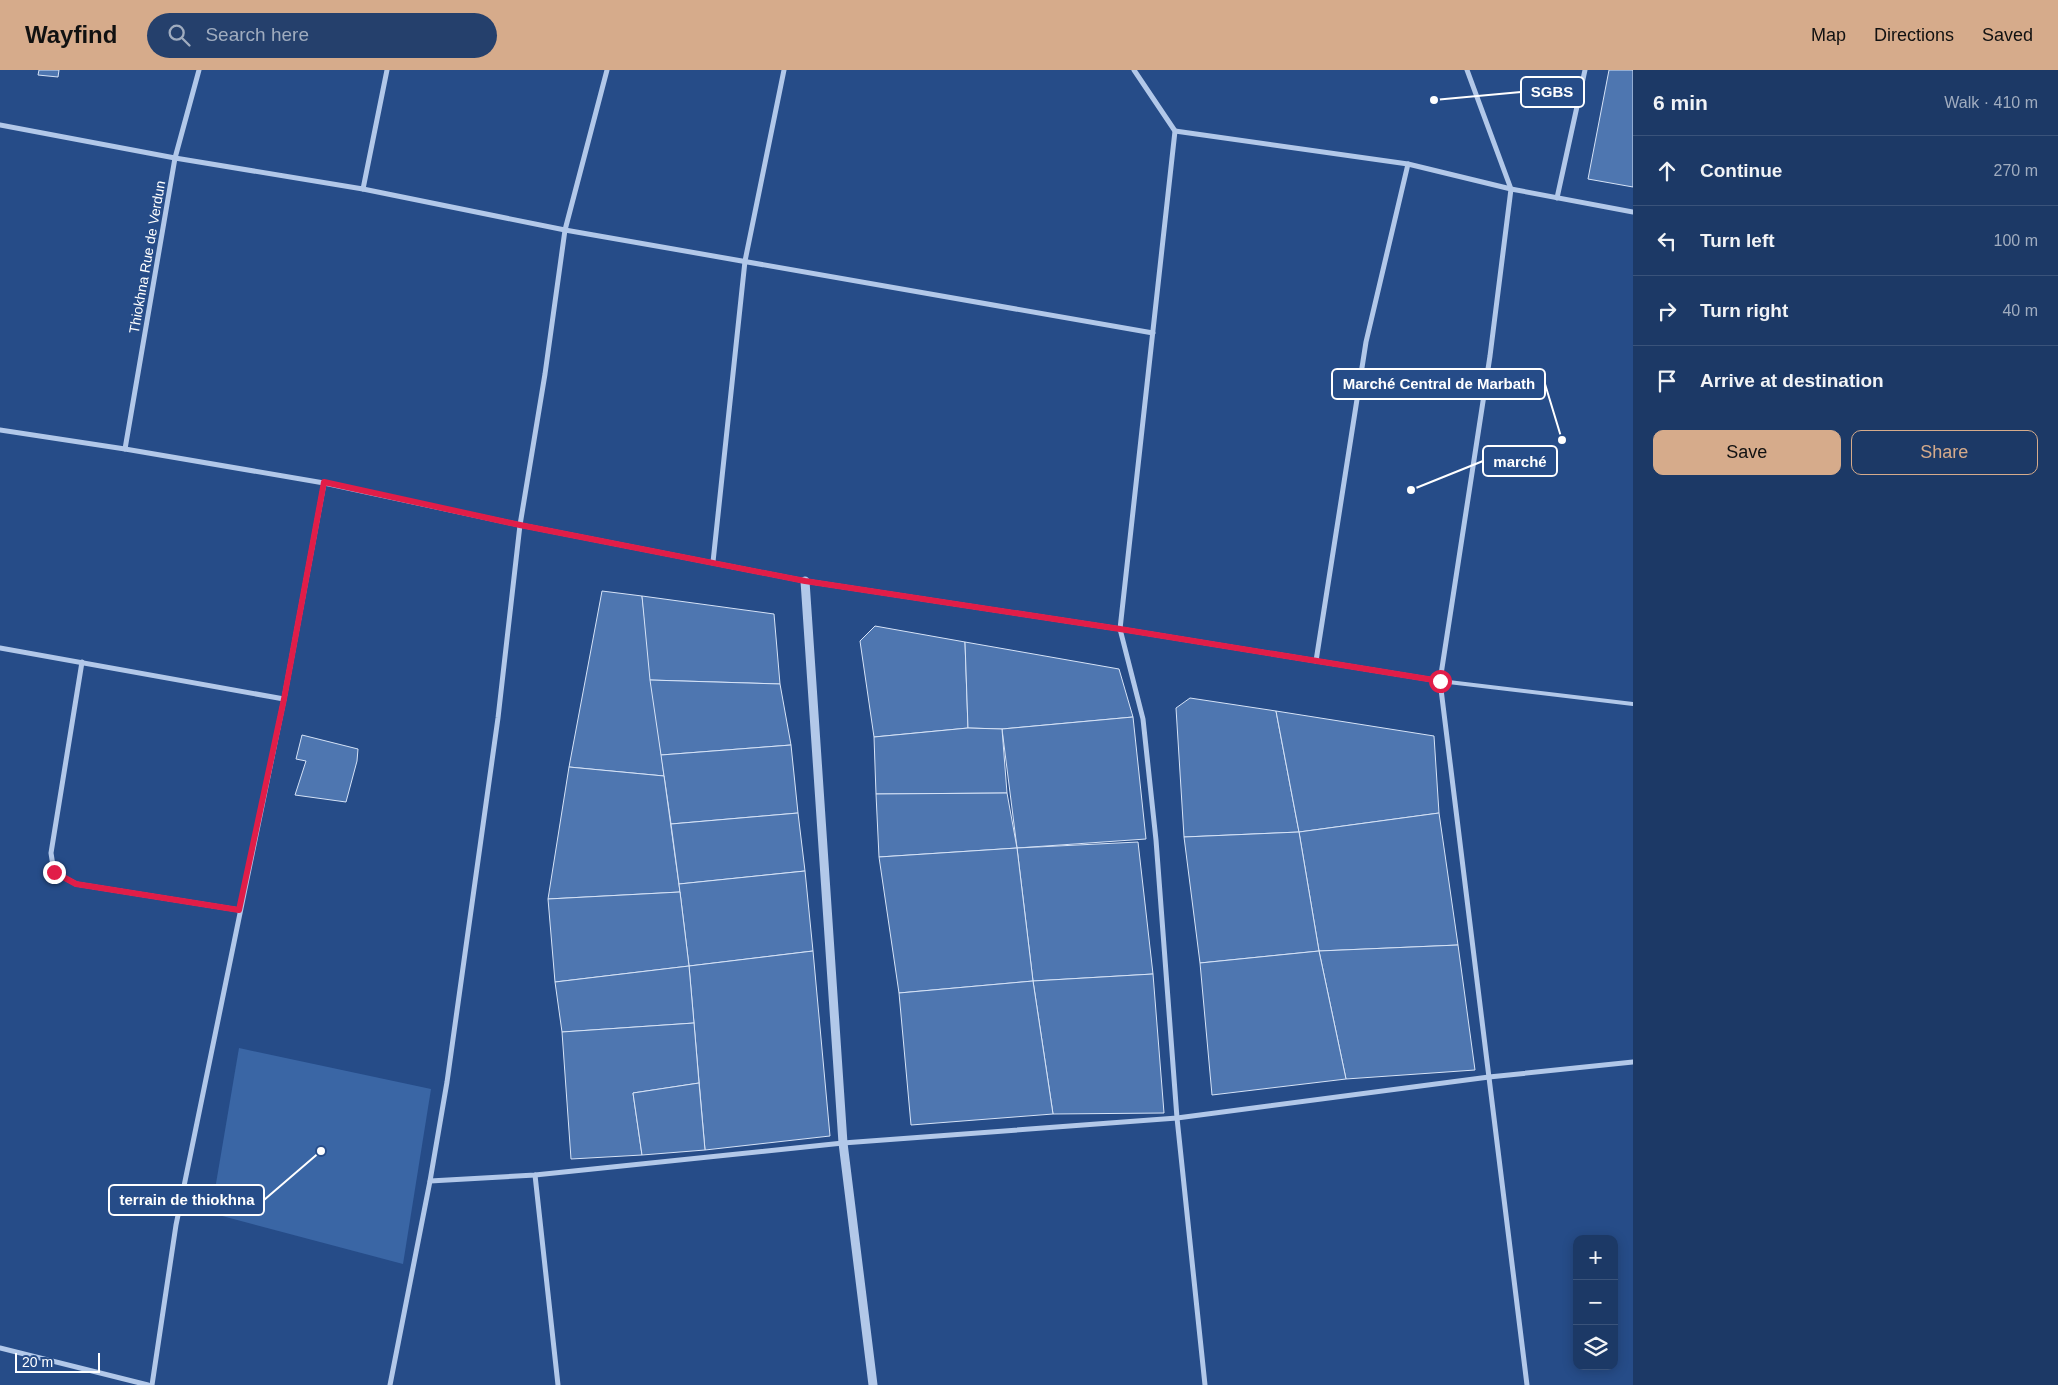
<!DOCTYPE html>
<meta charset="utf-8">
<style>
body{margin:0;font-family:Helvetica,sans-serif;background:#25406c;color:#f1f3f6}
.controls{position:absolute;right:15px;bottom:15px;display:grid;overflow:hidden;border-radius:10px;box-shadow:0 2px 12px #0003}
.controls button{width:45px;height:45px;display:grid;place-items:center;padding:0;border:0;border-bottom:1px solid #3a537a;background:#1c3966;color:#f1f3f6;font:25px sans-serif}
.scale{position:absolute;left:15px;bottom:12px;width:85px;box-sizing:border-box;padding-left:5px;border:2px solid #fff;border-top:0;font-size:14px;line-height:18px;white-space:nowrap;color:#fff;-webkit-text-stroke:4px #264c88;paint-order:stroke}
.stop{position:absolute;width:15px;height:15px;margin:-11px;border:4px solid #e11d48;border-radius:50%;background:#fff}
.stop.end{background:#e11d48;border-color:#fff;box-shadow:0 1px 5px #0008}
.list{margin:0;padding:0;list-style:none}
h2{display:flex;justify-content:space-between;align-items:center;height:65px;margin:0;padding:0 20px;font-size:21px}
h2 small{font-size:16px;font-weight:400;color:#a0acbf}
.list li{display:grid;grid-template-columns:32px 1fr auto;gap:15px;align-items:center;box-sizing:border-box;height:70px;padding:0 20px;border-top:1px solid #3a537a}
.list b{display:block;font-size:19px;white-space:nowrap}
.list em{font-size:16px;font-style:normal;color:#a0acbf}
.actions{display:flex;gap:10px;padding:15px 20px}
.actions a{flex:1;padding:11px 0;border:1px solid #d6ab8b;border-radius:10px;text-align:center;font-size:18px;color:#d6ab8b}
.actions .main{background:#d6ab8b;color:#111}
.icon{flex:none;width:28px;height:28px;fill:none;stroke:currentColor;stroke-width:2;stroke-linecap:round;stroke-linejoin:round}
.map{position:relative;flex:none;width:1633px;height:1315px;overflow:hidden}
header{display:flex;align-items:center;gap:30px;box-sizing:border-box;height:70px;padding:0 25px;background:#d6ab8b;color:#111}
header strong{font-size:24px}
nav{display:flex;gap:28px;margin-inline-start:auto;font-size:18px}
.search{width:350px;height:45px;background:#25406c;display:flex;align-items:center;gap:12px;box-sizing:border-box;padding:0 18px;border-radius:28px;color:#a0acbf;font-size:19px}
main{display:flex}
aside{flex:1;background:#1c3966}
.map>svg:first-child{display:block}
</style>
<header>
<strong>Wayfind</strong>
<div class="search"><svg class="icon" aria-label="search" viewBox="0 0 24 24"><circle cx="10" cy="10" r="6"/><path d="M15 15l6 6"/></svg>Search here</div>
<nav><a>Map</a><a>Directions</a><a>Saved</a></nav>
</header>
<main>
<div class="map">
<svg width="1633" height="1315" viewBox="0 0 1633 1315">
<rect width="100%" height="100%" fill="#264c88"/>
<path fill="#3a66a5" d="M239,978L431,1019L403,1194L211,1143Z"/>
<g fill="#4e76b0" stroke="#d6e3f7">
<path d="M39,0H59L58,7L38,5Z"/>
<path d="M1609,0H1633V117L1588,109Z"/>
<path d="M602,521L642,526L664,706L569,697Z"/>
<path d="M642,526L774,544L780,614L650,610Z"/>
<path d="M875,556L965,572L968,658L874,667L860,571Z"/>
<path d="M965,572L1119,599L1133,647L1002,659L968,658Z"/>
<path d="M650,610L780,614L791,675L661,685Z"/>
<path d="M1190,628L1276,641L1299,762L1184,767L1176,638Z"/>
<path d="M1276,641L1434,666L1439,743L1299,762Z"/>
<path d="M1133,647L1146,769L1017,778L1002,659Z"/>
<path d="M968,658L1002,659L1007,723L876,724L874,667Z"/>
<path d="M302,665L358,679L357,691L346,732L295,725L306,691L296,689Z"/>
<path d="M791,675L798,743L671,754L661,685Z"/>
<path d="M569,697L664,706L680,822L548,829Z"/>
<path d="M1007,723L1017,778L879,787L876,724Z"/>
<path d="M798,743L805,801L679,814L671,754Z"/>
<path d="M1439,743L1458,875L1319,881L1299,762Z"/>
<path d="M1299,762L1319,881L1200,893L1184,767Z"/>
<path d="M1138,772L1153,904L1033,911L1017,778Z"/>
<path d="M1017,778L1033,911L899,923L879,787Z"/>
<path d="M805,801L813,881L689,896L679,814Z"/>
<path d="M680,822L689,896L555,912L548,829Z"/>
<path d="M1458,875L1475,1000L1346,1009L1319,881Z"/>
<path d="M813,881L830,1066L705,1080L689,896Z"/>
<path d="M1319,881L1346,1009L1212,1025L1200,893Z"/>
<path d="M689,896L694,953L562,962L555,912Z"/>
<path d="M1153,904L1164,1043L1053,1044L1033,911Z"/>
<path d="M1033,911L1053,1044L911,1055L899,923Z"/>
<path d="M694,953L699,1013L633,1023L642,1085L571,1089L562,962Z"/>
<path d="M699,1013L705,1080L642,1085L633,1023Z"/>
</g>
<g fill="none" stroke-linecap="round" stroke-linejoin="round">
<path stroke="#b2c8e9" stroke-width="4" d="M1440,611L1633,634"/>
<g stroke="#b2c8e9" stroke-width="5">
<path d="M1134,0L1175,61L1120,559L1143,649L1156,770L1177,1048L1205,1315"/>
<path d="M1467,0L1511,119L1490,286L1440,611L1527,1315"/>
<path d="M0,55L175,88L363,119L565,160L1153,263"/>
<path d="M1175,61L1408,94L1511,119L1633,142"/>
<path d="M363,119L387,0"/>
<path d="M1557,128L1585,0"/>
<path d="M0,360L125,379L324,413L520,455L805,511L1120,559L1440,611"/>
<path d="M125,379L175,88L199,0"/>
<path d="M713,492L745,191L784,0"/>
<path d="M0,578L284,629"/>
<path d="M1316,591L1366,272L1408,94"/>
<path d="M82,592L51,783L54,802L76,814L239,840"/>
<path d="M535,1105L558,1315"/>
<path d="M430,1111L535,1105L843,1073L1177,1048L1489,1007L1633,992"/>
<path d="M0,1278L148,1315"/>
<path d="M152,1315L176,1155L284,629L324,413"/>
<path d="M390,1315L430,1111L447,1012L498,648L520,455L545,304L565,160L607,0"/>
</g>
<path stroke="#b2c8e9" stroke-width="9" d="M805,511L843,1073L873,1315"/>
</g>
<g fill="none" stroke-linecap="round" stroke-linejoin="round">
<path stroke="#e11d48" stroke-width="6" d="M54,802L76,814L239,840L284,629L324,412L520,455L805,511L1120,559L1440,611"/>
</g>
<g text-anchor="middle" stroke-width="4.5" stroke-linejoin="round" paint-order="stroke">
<g font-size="14" fill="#fff" stroke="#264c88">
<text transform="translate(147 187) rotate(-80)" y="5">Thiokhna Rue de Verdun</text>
</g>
</g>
<path fill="none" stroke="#fff" stroke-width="2" d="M1434 30L1521 22M1562 370L1545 314M1411 420L1483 391M321 1081L264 1130"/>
<g fill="#fff" stroke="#264c88" stroke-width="2">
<circle cx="1434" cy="30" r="5"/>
<circle cx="1562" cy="370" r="5"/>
<circle cx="1411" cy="420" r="5"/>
<circle cx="321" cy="1081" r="5"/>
</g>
<g fill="#264c88" stroke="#fff" stroke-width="2">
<rect x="1521" y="7" width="63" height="30" rx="5"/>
<rect x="1332" y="299" width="213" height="30" rx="5"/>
<rect x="1483" y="376" width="74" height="30" rx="5"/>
<rect x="109" y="1115" width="155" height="30" rx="5"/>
</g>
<g font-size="15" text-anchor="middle" font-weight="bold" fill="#fff">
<text x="1552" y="27">SGBS</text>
<text x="1439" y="319">Marché Central de Marbath</text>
<text x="1520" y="397">marché</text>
<text x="187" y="1135">terrain de thiokhna</text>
</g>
</svg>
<div class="controls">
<button>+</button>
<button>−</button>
<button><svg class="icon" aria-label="layers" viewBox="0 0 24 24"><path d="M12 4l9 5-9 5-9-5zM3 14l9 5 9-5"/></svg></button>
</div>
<div class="scale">20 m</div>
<div class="stop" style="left:1440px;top:611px"></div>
<div class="stop end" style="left:54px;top:802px"></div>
</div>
<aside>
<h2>6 min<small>Walk · 410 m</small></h2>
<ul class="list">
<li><svg class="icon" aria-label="ahead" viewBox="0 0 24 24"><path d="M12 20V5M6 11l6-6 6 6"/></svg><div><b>Continue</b></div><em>270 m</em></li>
<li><svg class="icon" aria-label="left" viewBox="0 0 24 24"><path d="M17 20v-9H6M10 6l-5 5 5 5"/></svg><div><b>Turn left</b></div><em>100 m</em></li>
<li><svg class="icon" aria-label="right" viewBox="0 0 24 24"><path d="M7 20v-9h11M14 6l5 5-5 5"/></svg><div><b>Turn right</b></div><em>40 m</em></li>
<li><svg class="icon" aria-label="arrive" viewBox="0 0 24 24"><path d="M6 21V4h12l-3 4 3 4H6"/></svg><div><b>Arrive at destination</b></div></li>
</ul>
<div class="actions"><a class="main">Save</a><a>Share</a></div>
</aside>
</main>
